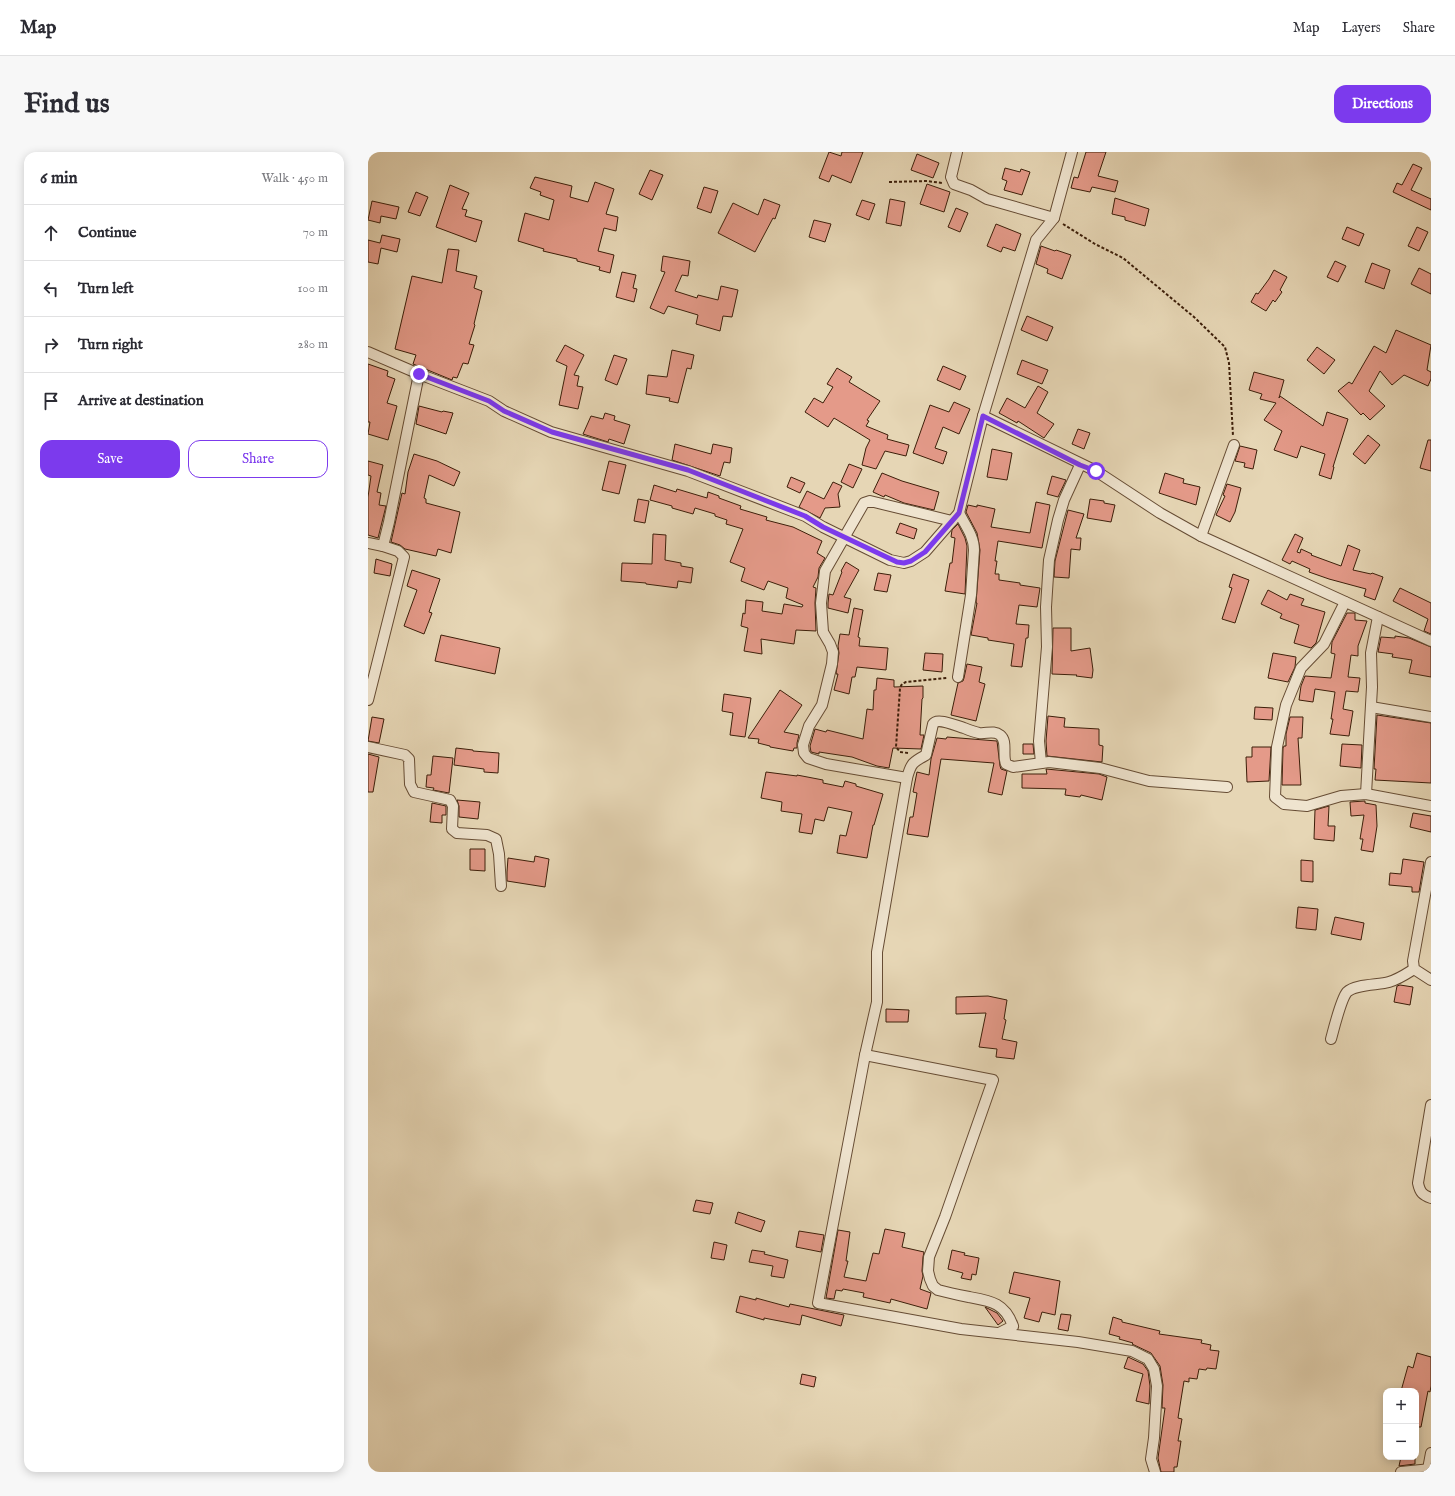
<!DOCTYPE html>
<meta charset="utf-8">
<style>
body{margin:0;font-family:"IM FELL English",serif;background:#f7f7f7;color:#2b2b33}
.controls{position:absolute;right:12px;bottom:12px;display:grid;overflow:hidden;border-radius:8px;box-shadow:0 2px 10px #0003}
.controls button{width:36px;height:36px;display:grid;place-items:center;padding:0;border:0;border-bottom:1px solid #e1e1e2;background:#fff;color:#2b2b33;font:20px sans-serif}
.stop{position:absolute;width:12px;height:12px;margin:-9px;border:3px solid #7c3aed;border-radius:50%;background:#fff}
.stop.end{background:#7c3aed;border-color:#fff;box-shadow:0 1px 4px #0008}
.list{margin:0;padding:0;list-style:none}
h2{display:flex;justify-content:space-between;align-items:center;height:52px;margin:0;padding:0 16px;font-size:17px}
h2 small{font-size:13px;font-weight:400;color:#7c7c81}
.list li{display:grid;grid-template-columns:26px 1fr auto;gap:12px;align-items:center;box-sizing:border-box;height:56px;padding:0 16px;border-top:1px solid #e1e1e2}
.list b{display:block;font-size:15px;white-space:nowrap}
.list em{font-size:13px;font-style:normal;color:#7c7c81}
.actions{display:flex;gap:8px;padding:12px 16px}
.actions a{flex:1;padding:9px 0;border:1px solid #7c3aed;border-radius:12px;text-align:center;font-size:14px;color:#7c3aed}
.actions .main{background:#7c3aed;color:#fff}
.icon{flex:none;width:22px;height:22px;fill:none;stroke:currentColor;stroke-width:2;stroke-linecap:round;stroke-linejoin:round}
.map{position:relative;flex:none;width:1063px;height:1320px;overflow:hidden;border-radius:12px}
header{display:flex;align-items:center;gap:24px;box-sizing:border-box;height:56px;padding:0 20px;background:#fff;border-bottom:1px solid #e1e1e2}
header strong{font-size:19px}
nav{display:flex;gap:22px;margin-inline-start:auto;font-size:14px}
.intro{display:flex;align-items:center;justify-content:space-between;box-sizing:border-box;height:96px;padding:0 24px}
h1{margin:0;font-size:28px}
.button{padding:10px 18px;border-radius:12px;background:#7c3aed;color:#fff;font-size:14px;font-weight:700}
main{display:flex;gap:24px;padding:0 24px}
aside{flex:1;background:#fff;border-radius:12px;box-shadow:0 2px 10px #0003}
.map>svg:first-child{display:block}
</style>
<header>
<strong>Map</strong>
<nav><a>Map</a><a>Layers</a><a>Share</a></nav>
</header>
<div class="intro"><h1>Find us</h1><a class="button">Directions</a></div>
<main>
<aside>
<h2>6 min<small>Walk · 450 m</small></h2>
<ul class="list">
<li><svg class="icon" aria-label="ahead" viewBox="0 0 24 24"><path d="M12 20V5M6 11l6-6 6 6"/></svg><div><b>Continue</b></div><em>70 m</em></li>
<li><svg class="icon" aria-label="left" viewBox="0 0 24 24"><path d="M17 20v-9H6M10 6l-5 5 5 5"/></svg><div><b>Turn left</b></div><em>100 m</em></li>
<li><svg class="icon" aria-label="right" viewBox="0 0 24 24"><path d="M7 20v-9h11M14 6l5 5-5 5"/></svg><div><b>Turn right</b></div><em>280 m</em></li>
<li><svg class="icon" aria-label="arrive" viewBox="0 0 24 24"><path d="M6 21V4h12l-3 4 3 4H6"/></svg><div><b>Arrive at destination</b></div></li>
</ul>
<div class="actions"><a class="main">Save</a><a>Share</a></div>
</aside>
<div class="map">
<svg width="1063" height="1320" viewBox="0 0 1063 1320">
<rect width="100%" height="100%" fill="#e6d6b5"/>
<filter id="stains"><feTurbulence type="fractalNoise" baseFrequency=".005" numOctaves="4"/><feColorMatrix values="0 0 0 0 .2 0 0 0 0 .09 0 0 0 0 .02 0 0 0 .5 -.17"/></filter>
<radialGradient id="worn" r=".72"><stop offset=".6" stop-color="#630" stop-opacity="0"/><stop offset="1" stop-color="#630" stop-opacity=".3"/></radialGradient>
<g fill="#e49a89" stroke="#3c1e09">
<path d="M461,0L473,4L474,0H495L483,31L464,23L461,30L451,26Z"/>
<path d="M718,0H738L730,24L750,29L747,40L724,35L722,40L703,36L706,25L710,26Z"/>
<path d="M549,2L571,11L565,26L543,18Z"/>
<path d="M1045,12L1054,16L1043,38L1063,47V58L1025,40L1029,31L1034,33Z"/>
<path d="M637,16L652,20L653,17L662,20L654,43L636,38L639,29L634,27Z"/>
<path d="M282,18L295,23L284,48L271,42Z"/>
<path d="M167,25L204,34L202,45L220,50L227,30L246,37L238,62L250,65L248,79L236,76L230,99L246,103L242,121L231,118L232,115L209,109V107L175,99L176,97L150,89L157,61L181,68L186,48L172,43L173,40L162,36Z"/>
<path d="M559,32L582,40L576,60L552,52Z"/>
<path d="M82,33L101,41L94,57L99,58L97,64L114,69L108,90L68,75Z"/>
<path d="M336,35L350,39L343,61L329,56Z"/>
<path d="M48,40L60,45L52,64L40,60Z"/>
<path d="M747,46L781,57L777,74L757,68V65L744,62Z"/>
<path d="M396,47L412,53L407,67L405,66L387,100L350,81L365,51L390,63Z"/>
<path d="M522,47L537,50L533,74L518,71Z"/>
<path d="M494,48L507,52L501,68L488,63Z"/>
<path d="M4,49L31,55L28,67L13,64L12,71L0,68Z"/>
<path d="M588,56L600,61L592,80L580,75Z"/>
<path d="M446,68L463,72L457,90L441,85Z"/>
<path d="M628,72L653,82L647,99L635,95L633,100L619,94Z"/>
<path d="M979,75L996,82L991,94L974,87Z"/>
<path d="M1049,75L1060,80L1051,99L1040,94Z"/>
<path d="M14,83L32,87L29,100L13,96L10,112L0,110V88L12,91Z"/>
<path d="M673,94L687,99L688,98L703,103L694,127L679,121L680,117L668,112Z"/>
<path d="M80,97L91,98L88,119L109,124L106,136L114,139L106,172L107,173L101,192L106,193L100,212L95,211L89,226L85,225L84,228L45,212L48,203L27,197L44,124L74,131Z"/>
<path d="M295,104L322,109L320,124L314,123L307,139L329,146L330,143L350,148L353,134L370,138L364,165L355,164L352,179L328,172L330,163L300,154L296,162L282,156L297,120L293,119Z"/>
<path d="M967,109L978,114L970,130L959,125Z"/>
<path d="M1004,111L1022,118L1016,137L997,130Z"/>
<path d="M1051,116L1063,122V142L1043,132Z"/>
<path d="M906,118L919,125L912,138L914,140L907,150L905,148L898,159L883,150L888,141L890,142L901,127Z"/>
<path d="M254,120L268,123L265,136L269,137L266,150L248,145Z"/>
<path d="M659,164L685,175L679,189L653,178Z"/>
<path d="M1028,178L1063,193L1059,218L1063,220V227L1060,234L1036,223L1024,233L1012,219L1001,239L1017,254L1002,268L995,261L993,263L970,239L981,230L984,232L1006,194L1018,201Z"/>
<path d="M197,193L216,203L206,223L211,224L209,234L215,235L210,257L191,253L199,214L188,209Z"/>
<path d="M949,195L967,208L956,222L939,208Z"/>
<path d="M304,198L326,203L323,217L319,216L310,251L301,249L302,246L278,242L280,223L299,225Z"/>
<path d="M246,203L259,207L249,233L237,228Z"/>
<path d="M654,208L680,218L674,232L649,222Z"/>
<path d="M0,212L20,219L19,224L27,227L19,251L29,254L20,288L0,282L2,270H0Z"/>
<path d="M575,214L598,224L592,238L569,228Z"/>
<path d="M469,216L484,225L481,230L512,249L499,268L501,269L498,274L520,283L519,287L541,293L538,304L517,299L508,317L494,313L498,296L502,288L466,266L460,275L437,260L446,246L455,251L465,235L459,232Z"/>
<path d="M886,220L916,228L911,246L912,244L955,274L959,260L980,267L965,315H966L963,327L951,323L957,302L933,294L929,306L906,298L914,279L896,268L908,251L892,247L894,242L881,238Z"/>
<path d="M670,234L680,240L669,261L686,272L676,286L650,269L649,271L631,261L639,246L657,256Z"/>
<path d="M586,250L602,257L591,282L575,275L567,296L579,300L575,312L545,301L562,253L581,260Z"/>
<path d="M51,254L74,260L75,259L85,261L78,282L48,272Z"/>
<path d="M237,261L247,264L246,268L262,273L256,292L241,287L240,290L215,282L223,264L235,267Z"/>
<path d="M710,277L722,281L716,297L704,292Z"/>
<path d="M1000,283L1012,293L997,312L985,302Z"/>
<path d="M1060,288H1063V319L1052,316Z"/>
<path d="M307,292L343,302L345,292L364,296L362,311L356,310L352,324L304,308Z"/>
<path d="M872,294L889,298L885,317L876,315L877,311L867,309Z"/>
<path d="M624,297L644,301L639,328L619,325Z"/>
<path d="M46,302L69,309L92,320L86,334L61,323L56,346L58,347V351L92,360L83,401L70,397L68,404L37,397L32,393L23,390L34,341L37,342L40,320Z"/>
<path d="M0,309L15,313L9,340L13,341L11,353L18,354L10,386L0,383V345L3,324L0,323Z"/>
<path d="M241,309L258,313L251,342L234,338Z"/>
<path d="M481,312L494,317L485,336L473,330Z"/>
<path d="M514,321L534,329L571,340L566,358L536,351L517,343L516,345L505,340Z"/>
<path d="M797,321L816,327L815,331L832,335L828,353L791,341Z"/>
<path d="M684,324L698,328L690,345L679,342Z"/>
<path d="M423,325L437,331L432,341L419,335Z"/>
<path d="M465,330L474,334L470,342L472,355L457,356L452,366L431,355L439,339L456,347Z"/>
<path d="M859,332L873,336L867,360L862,370L848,363L857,344L855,343Z"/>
<path d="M286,333L308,340L309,337L339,346L340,340L351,344V346L373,354L372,357L399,365L398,368L425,375L454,389L449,401L457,406L451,416L450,425L445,435L448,436L447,451L448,479L428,478L426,492L393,487L394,502L376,499L380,476L373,474L375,461L377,462L378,448L395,450L394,459L414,462L416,452L434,455L435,453L418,446L420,436L400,429L396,438L373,429L377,416L362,410L375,377L358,372L359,368L347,364V362L327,356L325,362L304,356V354L282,348Z"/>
<path d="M270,347L281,349L277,371L266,369Z"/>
<path d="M722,347L736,349V351L747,353L743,370L719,366Z"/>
<path d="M668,350L682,353L674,396L630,389L627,409H629L627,422H631V428L652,431V433L672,436L669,455L651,453L648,472L661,473L660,486H658L654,515L643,514L646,492L620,488V486L603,483L609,451H608L612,398L609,381L598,360L600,353L609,355V353L627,357L623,375L662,381Z"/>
<path d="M700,358L716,362L708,386H713L712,398L703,397L701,426L686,425L687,409Z"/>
<path d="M532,371L549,377L546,387L528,381Z"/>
<path d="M590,372L597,386L599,394L597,442L577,439L582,411H584L587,386L583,385L584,378Z"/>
<path d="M285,382L298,383L297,408L313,411V414L325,416L323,431L310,429L309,436L278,432V431L253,429L254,411L284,412Z"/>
<path d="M927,382L935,386L929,400L932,401L933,397L944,402L943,403L973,414L980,393L992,398L985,418L1003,422L1004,421L1015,425L1007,448L996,444L998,437L961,427L941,420L942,417L924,409L922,412L914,408Z"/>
<path d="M8,407L24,412L22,424L6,421Z"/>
<path d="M478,410L491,418L476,445L483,447L480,461L460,456V451L461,442L465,443L474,420L473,419Z"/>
<path d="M44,418L72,427L61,460L64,461L56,482L36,474L49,438L39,434Z"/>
<path d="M510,421L523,423L519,440L506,438Z"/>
<path d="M865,422L881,428L867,471L854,467L864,436L861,435Z"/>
<path d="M1032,436L1063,451V482L1056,479L1060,467L1025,449Z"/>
<path d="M900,438L919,448L922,442L936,447L933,453L957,460L948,491L943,496L926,491L931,473L912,466L914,462L893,452Z"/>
<path d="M486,456L495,458L490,485L492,486L491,494L520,496L518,518L489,515L487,525H484L481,542L466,538L470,522H468L471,501L470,494L472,482L481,483Z"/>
<path d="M979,461H987V468L999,469L990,494V504L983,503L980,525L992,526L990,540L978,539L975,557L985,559L981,584L962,582L965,567H963L967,540L947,537L945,550L931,548L933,534L937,524L963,526L967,502L963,501L964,490Z"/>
<path d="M685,476H703V499L722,496L725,518L724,526L708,524L709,523L684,522Z"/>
<path d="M73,483L132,496L127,522L67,509Z"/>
<path d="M1027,484L1041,486L1063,495V525L1041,521L1044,508L1024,505L1025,502L1010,500L1013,485L1027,486Z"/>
<path d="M557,501L575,502L574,520L555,518Z"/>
<path d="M905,501L928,505L927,515L920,530L900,526Z"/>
<path d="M599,512L614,515L611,530L617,532L608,569L583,563L590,531L595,529L596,526Z"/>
<path d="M509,526L526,528V535L555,534V546L554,547L552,583H556L553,597L525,596L521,616L509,614L484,605L451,600V602L443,600L442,594L447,577L458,580L459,578L495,587L499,557L505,558L506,538H508Z"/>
<path d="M412,538L434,553L416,580L431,583L429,591V596H426L425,599L402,595V594L390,591L391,587L380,586Z"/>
<path d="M356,542L383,546L377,585L362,583L365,561L354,559Z"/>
<path d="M887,555L905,556L904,568L886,567Z"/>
<path d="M1009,563L1063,571V631L1007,628L1008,617H1006Z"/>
<path d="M680,564L697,566L696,575L731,577V593L735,594L734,610L679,604L678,589Z"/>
<path d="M4,565L16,567L11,591L0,589Z"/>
<path d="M922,565H935L934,586H930L933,633H914L915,596L916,594H918V582Z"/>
<path d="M579,585L629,589L632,614L633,617L639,619L634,643L620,640L626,611L573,607L560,685L539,682L542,665H545L549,641L545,640L549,620L561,623L563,607L569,586L578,587Z"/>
<path d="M655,592H665L666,602H655Z"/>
<path d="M974,592L994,593L993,616L972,614Z"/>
<path d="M884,595H903L901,629L879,630L878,605H884Z"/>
<path d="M88,596L105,598V599L131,601L130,621L116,620V617L86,613Z"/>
<path d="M0,602L11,605L5,640H0Z"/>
<path d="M65,604L85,606L81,641L65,638L66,636L58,635L59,623H63Z"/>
<path d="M678,617L731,622L739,625L734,648L713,643L712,645L697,643L698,637L654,636V622H679Z"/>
<path d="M398,620L429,624V623L455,628V631L475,635L477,629L488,632V634L515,642L506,673H505L499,706L469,701L472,683L478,684L484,660L460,655L456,669L447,667L444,682L431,680L434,662L413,659L414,650L393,646Z"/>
<path d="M89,648L112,650L110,667L91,665V654Z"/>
<path d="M997,649V651L1008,653L1009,674L1005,700L993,698L995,687H992L996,663L983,664L982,650Z"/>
<path d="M64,651L78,654V663H74V671L62,670Z"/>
<path d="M961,654L960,674H967L966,689L946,687L947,658Z"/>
<path d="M1045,661L1063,664V680L1042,675Z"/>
<path d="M102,697H117V719L102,718Z"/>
<path d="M167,704L181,707L177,735L139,729V720L140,706L166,710Z"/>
<path d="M1035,707L1056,710L1051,740H1044V735L1021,733L1022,721L1033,722Z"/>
<path d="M933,708L945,709V730L933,729Z"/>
<path d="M930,755L950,757L948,778L928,776Z"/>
<path d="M967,765L996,771L993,788L963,782Z"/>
<path d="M1032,833L1045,835L1042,853L1026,850L1029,834Z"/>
<path d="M620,844L639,848L636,867L638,868L634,887L649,890L646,907L628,905L629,897L611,895L618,861L588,862V845Z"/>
<path d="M518,857L541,858L540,870H518Z"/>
<path d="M328,1048L345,1051L342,1062L325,1059Z"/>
<path d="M370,1060L397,1069L393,1080L367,1071Z"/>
<path d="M517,1077L537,1081L534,1095L556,1100L555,1105L554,1119L555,1124L552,1137L563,1141L559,1157L523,1147L522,1151L495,1145L496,1141L475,1137L474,1139L468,1138L466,1147L458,1146L470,1078L482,1080L478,1109H480L476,1125L498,1129L505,1101L511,1102Z"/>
<path d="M431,1079L456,1083L453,1100L428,1095Z"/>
<path d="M346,1090L359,1093L356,1108L343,1106Z"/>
<path d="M384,1098L397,1100L396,1102L420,1108L416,1126L403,1124L405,1114L381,1110Z"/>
<path d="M584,1098L597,1101L596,1103L611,1106L608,1123L604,1122L603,1128L593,1126L595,1121L580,1117Z"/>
<path d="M646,1120L692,1129L687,1163L674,1160L671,1170L656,1166L662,1146L641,1141Z"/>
<path d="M372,1144L388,1148V1146L421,1155L422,1152L476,1163L473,1174L434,1163L432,1173L396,1166V1168L368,1160Z"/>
<path d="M617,1155L629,1161L635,1169L630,1173Z"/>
<path d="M693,1162L703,1163L700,1179L690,1177Z"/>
<path d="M745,1165L754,1168V1170L792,1179L791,1182L834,1188L833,1191L843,1193L842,1198L851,1199L848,1217L839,1216L838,1218L831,1217L829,1227L821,1226V1230L816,1229L810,1266L814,1267L810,1289H813L809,1315H806V1320H793L790,1306L797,1256H794L795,1233L792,1214L783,1201L764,1192L765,1191L751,1187L752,1185L741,1182Z"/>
<path d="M1049,1201L1063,1205V1234L1062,1240L1060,1239L1053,1275H1048V1239H1033L1040,1214L1045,1216Z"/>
<path d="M760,1205L775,1212L780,1219L782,1234L781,1252L768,1249L775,1222L756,1216Z"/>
<path d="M434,1222L448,1225L446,1235L432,1232Z"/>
<path d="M1033,1305H1047V1312L1031,1314Z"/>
</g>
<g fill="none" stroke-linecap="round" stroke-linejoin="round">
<defs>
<g id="minor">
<path d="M589,0L583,25L586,32L603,38L619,47L686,66"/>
<path d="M0,200L51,222L121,249L136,259L183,280L320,319L437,364L455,375L522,408L536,411L543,409L557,400L591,361L615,264L668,88L686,66L704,0"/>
<path d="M615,264L728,319L792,361L833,384L1063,489"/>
<path d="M833,384L866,293"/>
<path d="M0,391L15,394L21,370L51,222"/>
<path d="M977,450L956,492L933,516L918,553L909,595L907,645L916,652L939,654L973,644L998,642L1063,654"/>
<path d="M590,525L603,443L606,398C606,384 597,373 591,361"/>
<path d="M0,548L36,405L30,399L15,394"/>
<path d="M1003,555L1063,565"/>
<path d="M0,595L37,603L41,607L42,632L46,640L82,648L85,654L84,677L89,681L119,683L128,687L131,702L133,734"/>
<path d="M673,611L671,589L679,495L678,455L681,408L690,368L696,348L712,313"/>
<path d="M539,626L458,612L440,606L436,601L435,593L441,574L454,553L464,512L465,500L462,492L455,480L453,451L457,419L496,351L502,349L584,369"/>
<path d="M998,642L1004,535L1003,501L1010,465"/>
<path d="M1063,710L1045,809L1046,817L1063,828"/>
<path d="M963,887C966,876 973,847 979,840C987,832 1011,833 1021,830C1031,827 1038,822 1046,817"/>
<path d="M497,903L625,928L577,1065L561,1105L560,1119L562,1127L565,1134L570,1138C581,1141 591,1143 601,1145C623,1149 637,1151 645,1174L631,1181"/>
<path d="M1063,953L1050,1031C1052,1041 1055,1043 1063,1046"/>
<path d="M1060,1317L1063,1301"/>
<path d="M787,1320L783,1307L786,1286L789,1234L786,1217L780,1207L764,1199L710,1190L593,1177L450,1151L497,903L509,850V800L539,626C543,611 545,610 558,603L565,572C569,565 589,574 596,576C601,578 606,580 611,581C618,582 626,578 632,583C640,589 634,603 638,612L645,615L681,610L732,616L781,629L859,635"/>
<path d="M1033,1320L1063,1317"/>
</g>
</defs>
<use href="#minor" stroke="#664c34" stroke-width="12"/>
<g stroke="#3c1e09" stroke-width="2" stroke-dasharray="3 2" stroke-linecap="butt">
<path d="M521,30L559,29L574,31"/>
<path d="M695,72L727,92L755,106L826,165L857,195L861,211L865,284"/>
<path d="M540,601L532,600L528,595L532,536L534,532L538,530L579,526"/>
</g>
<use href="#minor" stroke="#efe4cf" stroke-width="10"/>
</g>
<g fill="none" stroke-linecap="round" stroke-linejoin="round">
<path stroke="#7c3aed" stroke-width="5" d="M51,222L121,249L136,259L184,280L320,318L437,364L455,375L529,410L536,411L543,409L557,400L591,361L615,264L712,313L728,319"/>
</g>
<rect width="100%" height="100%" filter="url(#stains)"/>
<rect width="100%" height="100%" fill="url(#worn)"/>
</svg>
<div class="controls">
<button>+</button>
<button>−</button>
</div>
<div class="stop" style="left:728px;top:319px"></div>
<div class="stop end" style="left:51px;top:222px"></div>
</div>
</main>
